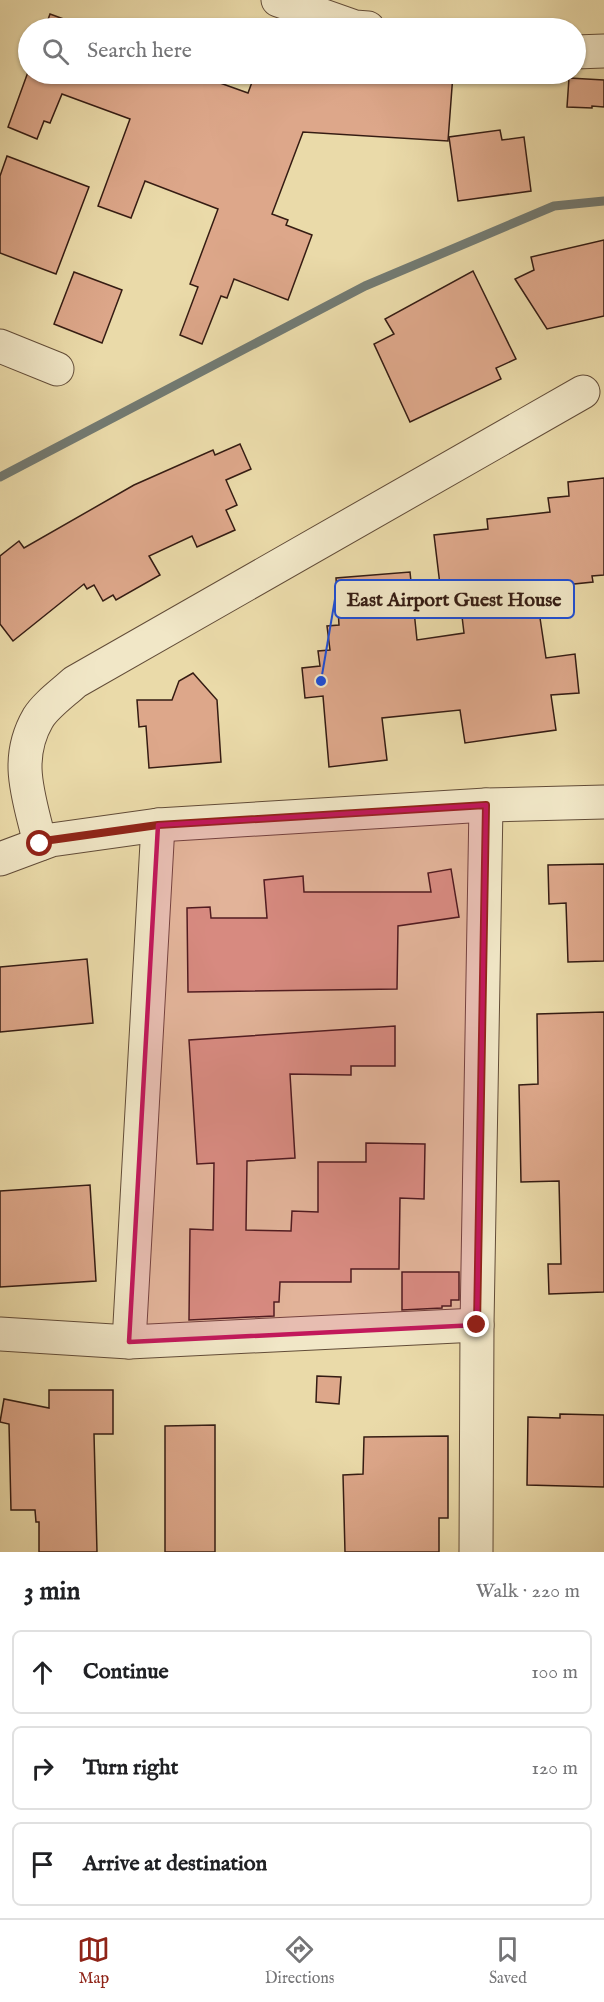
<!DOCTYPE html>
<meta charset="utf-8">
<style>
body{margin:0;font-family:"IM FELL English",serif;background:#f2f2f2;color:#202124}
.stop{position:absolute;width:18px;height:18px;margin:-14px;border:4px solid #8f2418;border-radius:50%;background:#fff}
.stop.end{background:#8f2418;border-color:#fff;box-shadow:0 2px 6px #0008}
.list{margin:0;padding:0;list-style:none}
h2{display:flex;justify-content:space-between;align-items:center;height:78px;margin:0;padding:0 24px;font-size:26px}
h2 small{font-size:20px;font-weight:400;color:#757577}
.list li{display:grid;grid-template-columns:39px 1fr auto;gap:18px;align-items:center;box-sizing:border-box;height:84px;margin:0 12px 12px;padding:0 12px;border:2px solid #e0e0e0;border-radius:9px}
.list b{display:block;font-size:22px;white-space:nowrap}
.list em{font-size:20px;font-style:normal;color:#757577}
.icon{flex:none;width:33px;height:33px;fill:none;stroke:currentColor;stroke-width:2;stroke-linecap:round;stroke-linejoin:round}
.map{position:relative;flex:none;width:604px;height:1552px;overflow:hidden}
.search{position:absolute;background:#fff;box-shadow:0 2px 4px #0004;left:18px;right:18px;top:18px;height:66px;display:flex;align-items:center;gap:15px;box-sizing:border-box;padding:0 21px;border-radius:33px;color:#757577;font-size:22px}
.sheet{height:366px;background:#fff}
nav{display:flex;justify-content:space-around;align-items:center;box-sizing:border-box;height:84px;border-top:2px solid #e0e0e0;background:#fff;font-size:16px;color:#757577}
nav a{display:grid;justify-items:center;gap:3px}
nav .on{color:#8f2418}
.map>svg:first-child{display:block}
</style>
<div class="map">
<svg width="604" height="1552" viewBox="0 0 604 1552">
<rect width="100%" height="100%" fill="#eadaa9"/>
<filter id="stains"><feTurbulence type="fractalNoise" baseFrequency=".00333" numOctaves="4"/><feColorMatrix values="0 0 0 0 .2 0 0 0 0 .09 0 0 0 0 .02 0 0 0 .5 -.17"/></filter>
<radialGradient id="worn" r=".72"><stop offset=".6" stop-color="#630" stop-opacity="0"/><stop offset="1" stop-color="#630" stop-opacity=".3"/></radialGradient>
<g fill="none" stroke-linecap="round" stroke-linejoin="round">
<path stroke="#727a72" stroke-width="9" d="M0,477L365,286L554,206L604,201"/>
</g>
<g fill="#dda78a" stroke="#351c13" stroke-width="1.5">
<path d="M50,14L88,28H45Z"/>
<path d="M28,72L195,74L248,93L255,74H453L448,141L303,132L272,214L288,220L286,225L312,235L288,300L234,279L227,298L221,296L202,344L180,335L198,287L190,284L218,209L145,181L131,218L98,206L130,119L62,94L50,123L44,121L37,139L8,127Z"/>
<path d="M569,78L604,80V107L592,106V108L567,107Z"/>
<path d="M500,130L502,140L524,137L531,191L458,201L449,137Z"/>
<path d="M7,156L89,187L56,274L0,253V176Z"/>
<path d="M604,240V316L547,329L515,279L534,270L531,257Z"/>
<path d="M473,271L516,359L496,368L501,379L410,422L374,344L394,334L385,319Z"/>
<path d="M74,272L122,290L102,343L54,324Z"/>
<path d="M240,444L251,469L226,480L237,505L226,510L235,530L197,547L192,536L149,556L160,575L116,600L113,595L103,601L94,585L87,589L84,584L13,641L0,624V556L19,541L24,548L134,485L213,450L215,455Z"/>
<path d="M604,478V575L592,576L593,582L545,587L546,597L537,598L546,658L575,654L579,693L551,695L556,730L465,743L460,710L382,718L387,760L329,767L323,696L305,698L302,668L320,666L318,651L330,650L327,626L339,625L336,578L410,572L417,640L464,633L458,583L440,585L434,535L488,529L487,519L550,512L548,498L569,496L568,482Z"/>
<path d="M193,673L217,700L221,762L149,768L146,726L139,727L137,700H172L179,681Z"/>
<path d="M604,864V961L568,962L566,903L549,904L548,865Z"/>
<path d="M451,869L459,917L398,926L397,989L188,992L187,908L210,907L211,918H267L264,880L303,876L304,892H431L428,873Z"/>
<path d="M87,959L93,1023L0,1032V967Z"/>
<path d="M604,1012V1292L549,1294L548,1264H561L559,1181L521,1182L519,1085L538,1084L537,1014Z"/>
<path d="M395,1026V1066H351V1075L290,1074L295,1158L247,1161L246,1230L291,1231L292,1211L318,1212V1162H366V1143L425,1144L424,1199L400,1198L399,1269H351V1282H280L279,1302H274V1316L189,1320L190,1229L213,1230L214,1163L197,1164L189,1040Z"/>
<path d="M90,1185L96,1281L0,1287V1191Z"/>
<path d="M402,1272H459V1300H451V1306H442V1308L402,1310Z"/>
<path d="M317,1376L341,1377L339,1404L316,1402Z"/>
<path d="M49,1390H113V1434H94L97,1552H39V1522H36L35,1510H11L9,1424L0,1422L4,1399L49,1408Z"/>
<path d="M560,1414L604,1415V1487L527,1485L528,1417L560,1418Z"/>
<path d="M215,1425V1552H165V1426Z"/>
<path d="M448,1436V1518H439V1552H345L343,1475L363,1474L364,1437Z"/>
</g>
<g fill="none" stroke-linecap="round" stroke-linejoin="round">
<defs>
<g id="minor">
<path d="M278,0L355,27L368,28"/>
<path d="M576,52L604,51"/>
<path d="M0,346L57,369"/>
<path d="M40,844C30,799 13,761 38,718C46,705 63,693 75,682L583,392"/>
<path d="M0,859L51,840L158,825L486,805L604,802"/>
<path d="M0,1334L129,1342L477,1325"/>
<path d="M129,1342L158,825"/>
<path d="M476,1552L477,1325L486,805"/>
</g>
</defs>
<use href="#minor" stroke="#624c38" stroke-width="35"/>
<use href="#minor" stroke="#f1e7c7" stroke-width="33"/>
</g>
<g fill="none" stroke-linecap="round" stroke-linejoin="round">
<path stroke="#8f2418" stroke-width="8" d="M40,844L51,840L158,825L486,805L477,1325"/>
</g>
<path fill="#c2185b" fill-opacity="0.2" stroke="#c2185b" stroke-width="4.5" stroke-linejoin="round" d="M486,805L477,1325L129,1342L158,825Z"/>
<path fill="none" stroke="#1d4ed8" stroke-width="2" d="M321 681L335 599"/>
<circle fill="#1d4ed8" stroke="#f1e7c7" stroke-width="2" cx="321" cy="681" r="6"/>
<rect fill="#f1e7c7" stroke="#1d4ed8" stroke-width="2" x="335" y="580" width="239" height="38" rx="6"/>
<g font-size="20" text-anchor="middle" font-weight="bold" fill="#351c13">
<text x="454" y="606">East Airport Guest House</text>
</g>
<rect width="100%" height="100%" filter="url(#stains)"/>
<rect width="100%" height="100%" fill="url(#worn)"/>
</svg>
<div class="stop" style="left:40px;top:844px"></div>
<div class="stop end" style="left:477px;top:1325px"></div>
<div class="search"><svg class="icon" aria-label="search" viewBox="0 0 24 24"><circle cx="10" cy="10" r="6"/><path d="M15 15l6 6"/></svg>Search here</div>
</div>
<section class="sheet">
<h2>3 min<small>Walk · 220 m</small></h2>
<ul class="list">
<li><svg class="icon" aria-label="ahead" viewBox="0 0 24 24"><path d="M12 20V5M6 11l6-6 6 6"/></svg><div><b>Continue</b></div><em>100 m</em></li>
<li><svg class="icon" aria-label="right" viewBox="0 0 24 24"><path d="M7 20v-9h11M14 6l5 5-5 5"/></svg><div><b>Turn right</b></div><em>120 m</em></li>
<li><svg class="icon" aria-label="arrive" viewBox="0 0 24 24"><path d="M6 21V4h12l-3 4 3 4H6"/></svg><div><b>Arrive at destination</b></div></li>
</ul>
</section>
<nav>
<a class="on"><svg class="icon" aria-label="map" viewBox="0 0 24 24"><path d="M3 6l6-2 6 2 6-2v14l-6 2-6-2-6 2zM9 4v14M15 6v14"/></svg>Map</a>
<a><svg class="icon" aria-label="directions" viewBox="0 0 24 24"><path d="M12 3l9 9-9 9-9-9zM9 14v-3h6M13 9l2 2-2 2"/></svg>Directions</a>
<a><svg class="icon" aria-label="saved" viewBox="0 0 24 24"><path d="M7 4h10v16l-5-4-5 4z"/></svg>Saved</a>
</nav>
